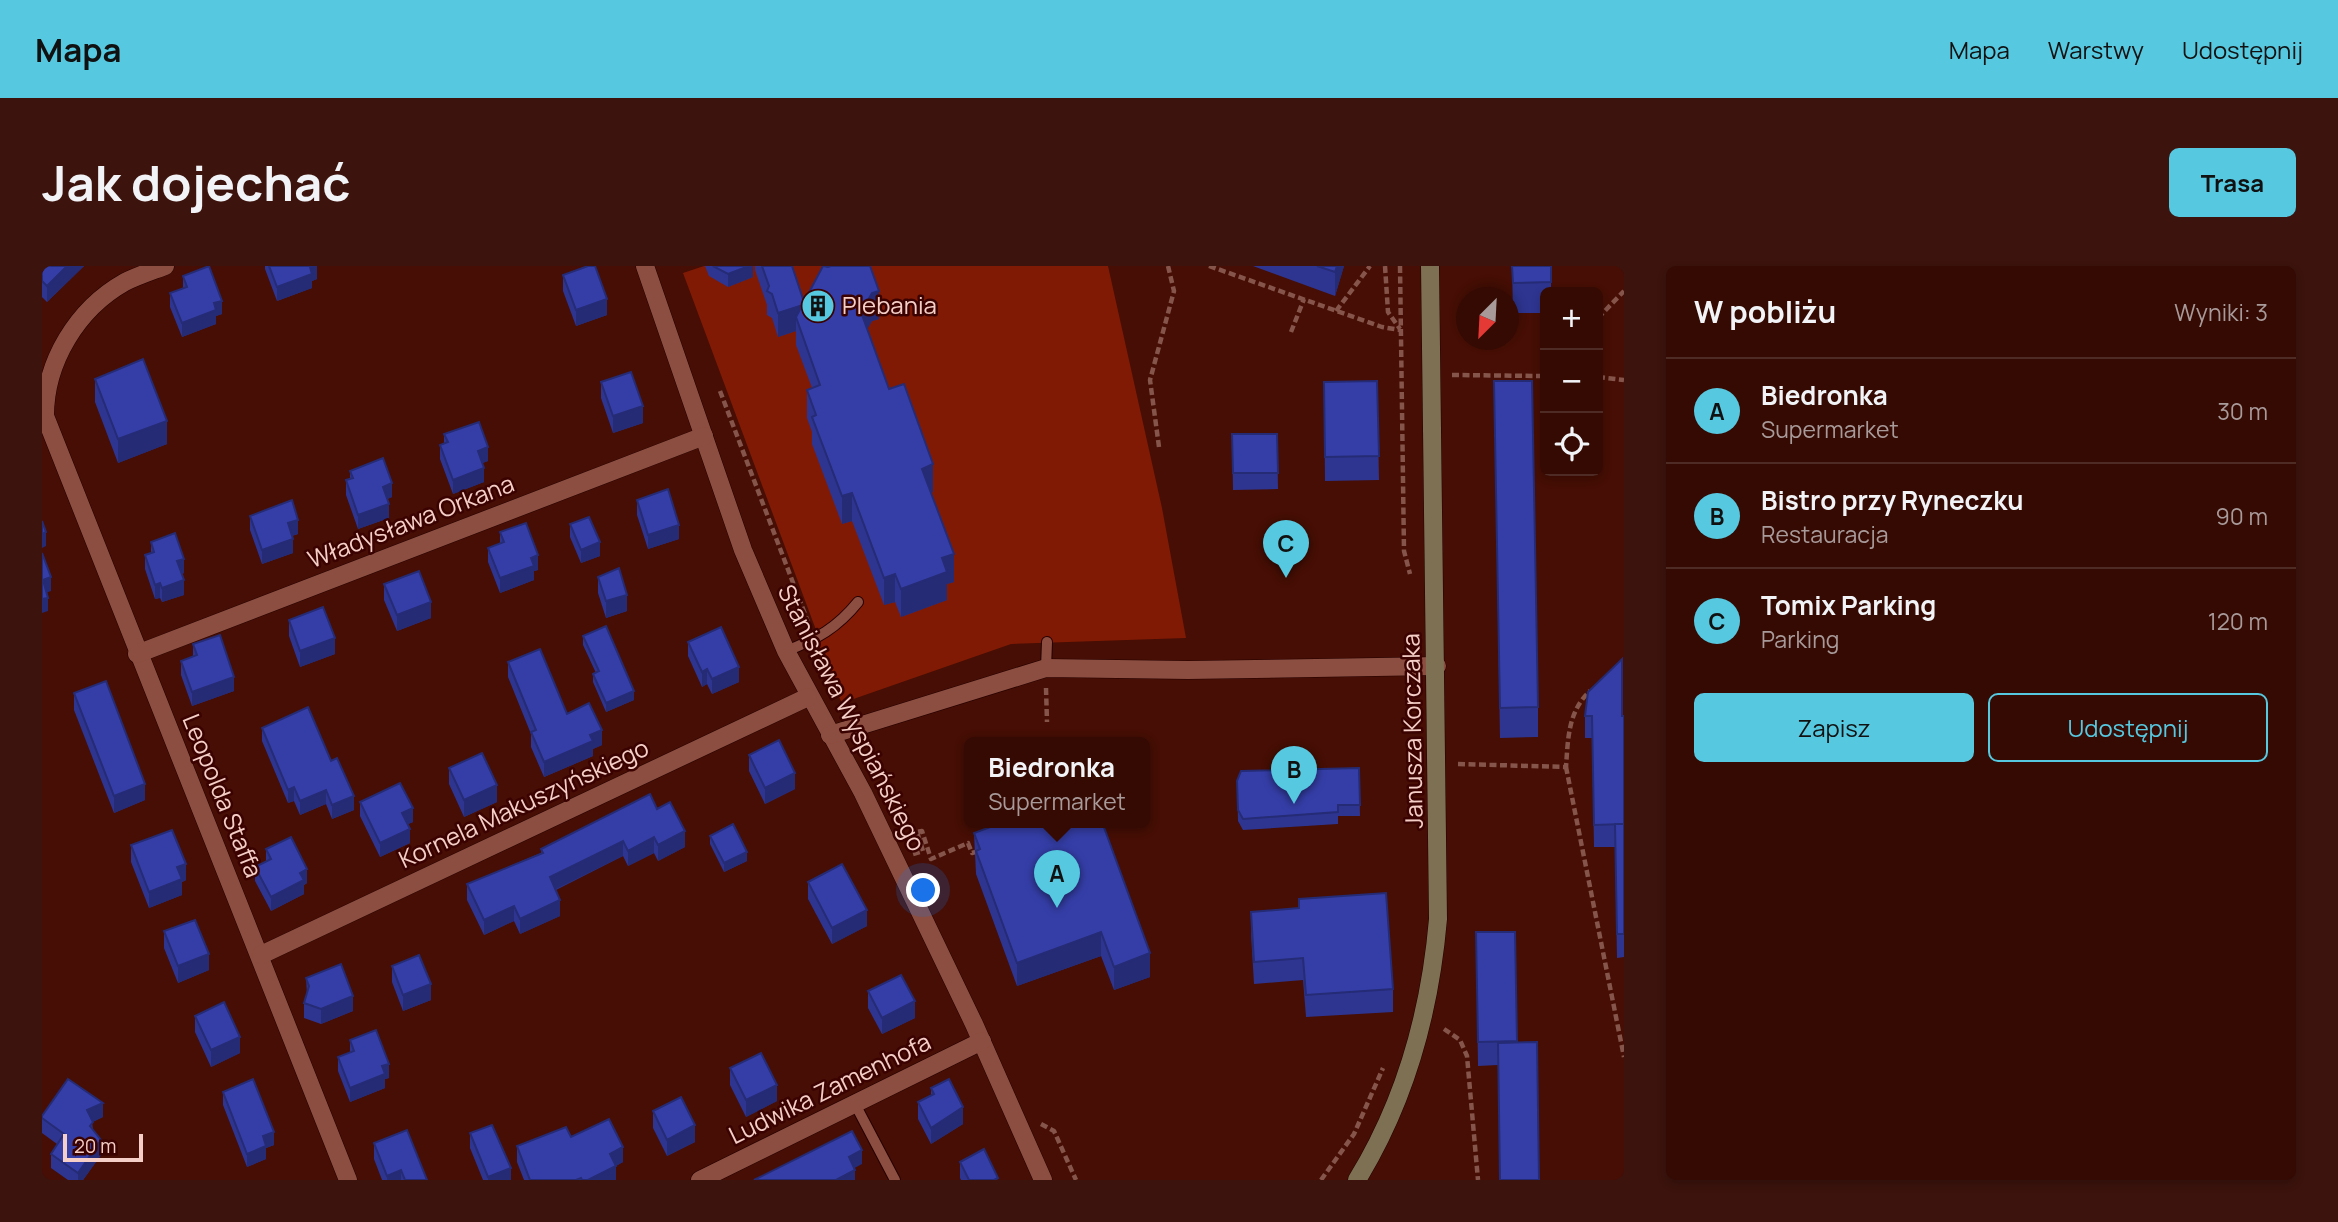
<!DOCTYPE html>
<html lang="pl">
<meta charset="utf-8">
<style>
body{margin:0;font-family:Manrope,sans-serif;background:#3c130d;color:#f1f3f6}
.controls{position:absolute;right:21px;top:21px;display:grid;overflow:hidden;border-radius:10px;box-shadow:0 4px 10px #0003}
.controls button{width:63px;height:63px;display:grid;place-items:center;padding:0;border:0;border-bottom:2px solid #4e2b25;background:#340a03;color:#f1f3f6;font:35px sans-serif}
.compass{position:absolute;left:1414px;top:21px;width:63px;height:63px;border-radius:50%;background:#340a03;box-shadow:0 4px 10px #0003;rotate:204deg}
.scale{position:absolute;left:21px;bottom:18px;width:80px;box-sizing:border-box;padding-left:7px;border:4px solid #f5cfc7;border-top:0;font-size:19px;line-height:24px;white-space:nowrap;color:#f5cfc7;-webkit-text-stroke:5px #3a0200;paint-order:stroke}
.you{position:absolute;left:882px;top:625px;width:24px;height:24px;margin:-18px;border:5px solid #fff;border-radius:50%;background:#1a73e8;box-shadow:0 0 0 10px #1a73e833}
.badge{display:grid;place-items:center;width:46px;height:46px;border-radius:50%;background:#56c9e1;color:#111;font-size:23px;font-weight:700}
.pin{position:absolute;translate:-50% -58px;filter:drop-shadow(0 2px 4px #0008)}
.pin::after{content:'';position:absolute;top:37px;width:24px;height:21px;background:inherit;clip-path:polygon(0 0,100% 0,50% 100%)}
.popup{position:absolute;left:922px;top:471px;width:186px;height:91px;box-sizing:border-box;display:grid;place-content:center;border-radius:10px;background:#340a03;filter:drop-shadow(0 2px 5px #0005);font-size:23px;white-space:nowrap;color:#a99a9a}
.popup b{font-size:26px;color:#f1f3f6}
.popup::after{content:'';position:absolute;left:50%;top:100%;margin-left:-14px;border:14px solid transparent;border-top-color:#340a03}
.list{margin:0;padding:0;list-style:none}
h2{display:flex;justify-content:space-between;align-items:center;height:91px;margin:0;padding:0 28px;font-size:30px}
h2 small{font-size:23px;font-weight:400;color:#a99a9a}
.list li{display:grid;grid-template-columns:46px 1fr auto;gap:21px;align-items:center;box-sizing:border-box;height:105px;padding:0 28px;border-top:2px solid #4e2b25}
.list b{display:block;font-size:26px;white-space:nowrap}
.list p{margin:0;font-size:23px;white-space:nowrap;color:#a99a9a}
.list em{font-size:23px;font-style:normal;color:#a99a9a}
.actions{display:flex;gap:14px;padding:21px 28px}
.actions a{flex:1;padding:16px 0;border:2px solid #56c9e1;border-radius:10px;text-align:center;font-size:24px;color:#56c9e1}
.actions .main{background:#56c9e1;color:#111}
.icon{flex:none;width:38px;height:38px;fill:none;stroke:currentColor;stroke-width:2;stroke-linecap:round;stroke-linejoin:round}
.map{position:relative;flex:none;width:1582px;height:914px;overflow:hidden;border-radius:10px}
header{display:flex;align-items:center;gap:42px;box-sizing:border-box;height:98px;padding:0 35px;background:#56c9e1;color:#111}
header strong{font-size:33px}
nav{display:flex;gap:38px;margin-inline-start:auto;font-size:24px}
.intro{display:flex;align-items:center;justify-content:space-between;box-sizing:border-box;height:168px;padding:0 42px}
h1{margin:0;font-size:49px}
.button{padding:18px 32px;border-radius:10px;background:#56c9e1;color:#111;font-size:24px;font-weight:700}
main{display:flex;gap:42px;padding:0 42px}
aside{flex:1;background:#340a03;border-radius:10px;box-shadow:0 4px 10px #0003}
.map>svg:first-child{display:block}
</style>
<header>
<strong>Mapa</strong>
<nav><a>Mapa</a><a>Warstwy</a><a>Udostępnij</a></nav>
</header>
<div class="intro"><h1>Jak dojechać</h1><a class="button">Trasa</a></div>
<main>
<div class="map">
<svg width="1582" height="914" viewBox="0 0 1582 914">
<rect width="100%" height="100%" fill="#460e04"/>
<path fill="#811a04" d="M662,0H1066L1120,242L1144,372L969,378L800,437L780,396L777,372L641,7Z"/>
<g fill="none" stroke-linecap="round" stroke-linejoin="round">
<defs>
<g id="lane">
<path d="M744,385C775,373 795,362 816,336"/>
<path d="M1004,402L1005,376"/>
<path d="M813,838L853,914"/>
</g>
<g id="street">
<path d="M123,0C110,5 95,10 83,16C35,43 3,96 3,150L306,914"/>
<path d="M603,0L701,284L744,385L821,527L932,758L1001,914"/>
<path d="M95,388L662,170"/>
<path d="M788,469L1004,402L1146,404L1395,400"/>
<path d="M219,689L766,431"/>
<path d="M658,914L940,775"/>
</g>
<path id="secondary" d="M1315,914C1364,834 1388,746 1396,653L1388,0"/>
</defs>
<use href="#lane" stroke="#250000" stroke-width="12"/>
<use href="#street" stroke="#250000" stroke-width="19"/>
<use href="#secondary" stroke="#250000" stroke-width="19"/>
<g stroke="#85544b" stroke-width="4.5" stroke-dasharray="7 3.5" stroke-linecap="butt">
<path d="M1167,0L1340,61L1358,64"/>
<path d="M1343,0L1346,46L1358,63"/>
<path d="M1358,0L1362,285L1368,308"/>
<path d="M1294,45L1328,0"/>
<path d="M1556,52L1582,25"/>
<path d="M1249,66L1262,33"/>
<path d="M1410,109L1500,110L1503,106"/>
<path d="M1556,111L1582,114"/>
<path d="M678,125L766,356"/>
<path d="M1117,181L1108,114L1132,25L1126,0"/>
<path d="M1004,422L1005,456"/>
<path d="M1416,498L1524,501C1526,473 1526,445 1548,425"/>
<path d="M1524,501L1582,791"/>
<path d="M871,588L881,585L875,566L880,565L889,593L926,577L930,587L937,585"/>
<path d="M1402,763L1418,774L1425,790L1436,914"/>
<path d="M999,858L1012,865L1034,914"/>
<path d="M1279,914L1312,868L1341,802"/>
</g>
<use href="#lane" stroke="#8c4e40" stroke-width="10"/>
<use href="#street" stroke="#8c4e40" stroke-width="18"/>
<use href="#secondary" stroke="#7e7053" stroke-width="18"/>
</g>
<g fill="#2e3590">
<path d="M0,0H42L5,36L0,31Z"/>
<path d="M223,0H275V13L270,15V22L235,35L223,3Z"/>
<path d="M663,0H711V11L686,21L667,10Z"/>
<path d="M713,0H750L762,36L837,53L830,55L825,63L847,123L891,226L889,227L912,316L905,318V334L859,351L853,336L842,339L810,255L800,258L770,178V166L765,152V124L770,122L754,79V65L736,71L730,52L725,49V39L713,4Z"/>
<path d="M1211,0H1302L1293,30Z"/>
<path d="M1470,0H1509V26H1503V47H1471Z"/>
<path d="M521,9L565,49L534,60L521,25Z"/>
<path d="M141,10L180,48L174,50V58L140,71L128,41V27L141,22Z"/>
<path d="M53,113L125,178L76,197L53,136Z"/>
<path d="M1335,115L1337,214L1283,215L1282,116Z"/>
<path d="M1452,115L1496,441V471L1458,472Z"/>
<path d="M559,116L601,157L571,167L559,132Z"/>
<path d="M402,168L446,195L440,197L442,216L411,228L398,193V179L402,177Z"/>
<path d="M1190,168H1235L1236,223L1191,224Z"/>
<path d="M308,205L350,231L345,233L347,252L316,263L304,229V214L308,213Z"/>
<path d="M595,234L637,273L606,283L595,249Z"/>
<path d="M208,250L256,268L250,270L251,287L220,298L208,264Z"/>
<path d="M528,258L558,290L539,297L528,271Z"/>
<path d="M458,266L496,304L492,305V314L458,327L446,296V282L458,278Z"/>
<path d="M109,276L142,307L140,308L142,329L120,336L118,332L113,333L103,303V289L109,287Z"/>
<path d="M556,311L585,345L564,352L556,327Z"/>
<path d="M342,318L389,352L355,365L342,334Z"/>
<path d="M247,354L293,388L258,401L247,370Z"/>
<path d="M541,370L592,434L564,446L551,416V408L554,407L541,379Z"/>
<path d="M646,376L697,416L670,428L665,418L660,421L646,390Z"/>
<path d="M151,378L192,425L150,440L139,409V395L151,391Z"/>
<path d="M466,396L560,479L551,483V490L502,511L489,481V468L466,411Z"/>
<path d="M32,427L103,534L72,547L32,444Z"/>
<path d="M1543,450H1582V691L1575,692L1573,581H1552L1550,472H1543Z"/>
<path d="M220,462L289,495L312,544L290,553L284,538L258,549L252,535L246,537L220,475Z"/>
<path d="M707,489L753,523L723,538L707,505Z"/>
<path d="M407,502L455,536L422,551L407,518Z"/>
<path d="M1317,502L1318,550H1296V558L1201,564L1196,555L1195,515Z"/>
<path d="M318,536L371,556L366,558L368,577L338,591L318,550Z"/>
<path d="M615,543L643,581L616,595L612,587L586,600L581,590L514,624L518,650L478,668L472,655L442,669L425,634V618L499,587V583Z"/>
<path d="M962,556L1108,711L1072,724L1059,690L975,720L934,608L932,567Z"/>
<path d="M668,570L705,595L682,606L668,578Z"/>
<path d="M89,579L144,614L140,616V629L107,642L89,596Z"/>
<path d="M224,583L265,617L262,619V628L229,645L213,615V601L224,595Z"/>
<path d="M766,616L825,660L790,678L766,633Z"/>
<path d="M1257,633L1351,723V746L1264,751L1261,714L1212,718L1209,668V646L1257,642Z"/>
<path d="M122,665L167,704L136,717L122,682Z"/>
<path d="M1434,666H1473L1475,777L1456,799L1436,800Z"/>
<path d="M350,700L389,734L361,745L350,716Z"/>
<path d="M264,712L311,745L279,758L262,752V737L265,728Z"/>
<path d="M826,725L873,752L840,768L826,742Z"/>
<path d="M153,750L198,787L169,801L153,766Z"/>
<path d="M308,774L347,812L343,813V822L308,836L296,805V791L308,787Z"/>
<path d="M688,802L735,835L704,851L688,819Z"/>
<path d="M889,822L921,858L889,878L876,853V836L889,830Z"/>
<path d="M181,826L232,879L224,882V893L205,901L181,839Z"/>
<path d="M611,845L653,876L625,890L611,862Z"/>
<path d="M0,850L61,851L50,856L51,864L59,889L41,914H26L9,902V888L15,878L0,867Z"/>
<path d="M428,867L469,914H441L428,882Z"/>
<path d="M529,871L581,896L574,900V914H482L475,896V880Z"/>
<path d="M332,877L385,914H340L332,893Z"/>
<path d="M918,896L956,914H919L918,912Z"/>
</g>
<g fill="#252b75">
<path d="M25,0H42L5,36V20Z"/>
<path d="M272,0H275V13L270,15V22L235,35V21Z"/>
<path d="M707,0H711V11L686,21V8Z"/>
<path d="M1295,0H1302L1293,30V6Z"/>
<path d="M837,25V53L830,55L819,74V46L830,27Z"/>
<path d="M565,33V49L534,60V44Z"/>
<path d="M180,35V48L174,50V58L140,71V57L172,37Z"/>
<path d="M763,38L754,51V65L736,71V47Z"/>
<path d="M601,140V157L571,167V150Z"/>
<path d="M125,155V178L76,197V173Z"/>
<path d="M446,181V195L436,199V185Z"/>
<path d="M891,198V226L880,231V203Z"/>
<path d="M442,202V216L411,228V214Z"/>
<path d="M350,217V231L341,235V221Z"/>
<path d="M810,227V255L800,258V230Z"/>
<path d="M347,238V252L316,263V249Z"/>
<path d="M256,254V268L246,271V257Z"/>
<path d="M637,259V273L606,283V269Z"/>
<path d="M4,266V280L0,282V268Z"/>
<path d="M251,273V287L220,298V284Z"/>
<path d="M558,276V290L539,297V284Z"/>
<path d="M912,288V316L905,318V334L859,351V323L900,292Z"/>
<path d="M496,289V304L492,305V314L458,327V312L489,292Z"/>
<path d="M142,293V307L135,309V295Z"/>
<path d="M853,308V336L842,339V312Z"/>
<path d="M9,311V325L1,328V314Z"/>
<path d="M142,314V329L120,336V322Z"/>
<path d="M118,317V332L113,333V319Z"/>
<path d="M585,329V345L564,352V335Z"/>
<path d="M6,332V345L0,347V333Z"/>
<path d="M389,336V352L355,365V349Z"/>
<path d="M293,372V388L258,401V385Z"/>
<path d="M697,401V416L670,428V413Z"/>
<path d="M665,403V418L660,421V406Z"/>
<path d="M192,411V425L150,440V426Z"/>
<path d="M592,425V434L564,446V437Z"/>
<path d="M560,464V479L551,483V490L502,511V496L548,469Z"/>
<path d="M753,507V523L723,538V522Z"/>
<path d="M103,518V534L72,547V530Z"/>
<path d="M455,519V536L422,551V534Z"/>
<path d="M252,521V535L246,537V524Z"/>
<path d="M284,524V538L258,549V535Z"/>
<path d="M312,530V544L290,553V539Z"/>
<path d="M371,542V556L360,561V547Z"/>
<path d="M368,563V577L338,591V577Z"/>
<path d="M643,565V581L616,595V579Z"/>
<path d="M612,571V587L586,600V585Z"/>
<path d="M581,575V590L508,626V611Z"/>
<path d="M705,586V595L682,606V597Z"/>
<path d="M144,598V614L140,616V629L107,642V626L135,601Z"/>
<path d="M265,603V617L262,619V628L229,645V631L258,607Z"/>
<path d="M518,634V650L478,668V653Z"/>
<path d="M472,640V655L442,669V654Z"/>
<path d="M825,644V660L790,678V662Z"/>
<path d="M1059,666V690L975,720V697Z"/>
<path d="M1108,687V711L1072,724V701Z"/>
<path d="M167,688V704L136,717V700Z"/>
<path d="M389,718V734L361,745V729Z"/>
<path d="M311,730V745L279,758V743Z"/>
<path d="M873,735V752L840,768V752Z"/>
<path d="M198,771V787L169,801V784Z"/>
<path d="M347,798V812L343,813V822L308,836V822L340,800Z"/>
<path d="M735,819V835L704,851V834Z"/>
<path d="M61,837V851L45,859V844Z"/>
<path d="M921,841V858L889,878V862Z"/>
<path d="M653,859V876L625,890V874Z"/>
<path d="M232,866V879L224,882V893L205,901V888L221,870Z"/>
<path d="M59,874V889L41,914H36V907Z"/>
<path d="M581,881V896L568,903V888Z"/>
<path d="M820,884V898L807,905V891Z"/>
<path d="M574,900V914H546Z"/>
<path d="M469,902V914H446V911Z"/>
<path d="M359,904V914H345V910Z"/>
<path d="M813,904V914H794Z"/>
</g>
<g fill="#353ea7" stroke="#252b75" stroke-width="2">
<path d="M0,0H25L5,20L0,15Z"/>
<path d="M167,0L180,35L172,37L174,44L140,57L128,27L145,21L141,10Z"/>
<path d="M227,0H272L268,1L270,8L235,21Z"/>
<path d="M546,0H553L565,33L534,44L521,9Z"/>
<path d="M671,0H707L686,8Z"/>
<path d="M720,0H750L762,36L761,39L736,47L730,28L725,25L727,20Z"/>
<path d="M781,0L786,1L789,0H828L837,25L830,27L819,46L847,123L862,118L891,198L880,203L912,288L900,292L905,306L859,323L853,308L842,312L810,227L800,230L770,151L774,149L765,124L778,119L754,51Z"/>
<path d="M1275,0H1295L1293,6Z"/>
<path d="M1470,0H1509V16L1471,17Z"/>
<path d="M101,93L125,155L76,173L53,113Z"/>
<path d="M589,106L601,140L571,150L559,116Z"/>
<path d="M1335,115L1337,190L1283,191L1282,116Z"/>
<path d="M1452,115H1490L1496,441L1458,442Z"/>
<path d="M437,156L446,181L436,185L442,202L411,214L398,179L406,176L402,168Z"/>
<path d="M1190,168H1235L1236,207H1191Z"/>
<path d="M341,192L350,217L341,221L347,238L316,249L304,214L311,212L308,205Z"/>
<path d="M626,223L637,259L606,269L595,234Z"/>
<path d="M250,234L256,254L246,257L251,273L220,284L208,250Z"/>
<path d="M547,251L558,276L539,284L528,258Z"/>
<path d="M0,255L4,266L0,268Z"/>
<path d="M484,257L496,289L489,292L492,300L458,312L446,282L462,276L458,266Z"/>
<path d="M133,267L142,293L135,295L142,314L120,322L118,317L113,319L103,289L112,286L109,276Z"/>
<path d="M0,287L9,311L1,314L6,332L0,333Z"/>
<path d="M577,302L585,329L564,335L556,311Z"/>
<path d="M377,305L389,336L355,349L342,318Z"/>
<path d="M281,341L293,372L258,385L247,354Z"/>
<path d="M564,360L592,425L564,437L551,408L557,405L541,370Z"/>
<path d="M679,361L697,401L670,413L665,403L660,406L646,376Z"/>
<path d="M178,369L192,411L150,426L139,395L155,389L151,378Z"/>
<path d="M498,383L525,448L547,437L560,464L548,469L551,475L502,496L489,466L494,464L466,396Z"/>
<path d="M1580,393V450H1582V558L1552,559L1550,450H1543L1546,426Z"/>
<path d="M64,415L103,518L72,530L32,427Z"/>
<path d="M266,441L289,495L295,492L312,530L290,539L284,524L258,535L252,521L246,524L220,462Z"/>
<path d="M737,474L753,507L723,522L707,489Z"/>
<path d="M440,487L455,519L422,534L407,502Z"/>
<path d="M1317,502L1318,539H1296V546L1201,553L1196,544L1195,515L1199,505Z"/>
<path d="M358,517L371,542L360,547L368,563L338,577L318,536Z"/>
<path d="M608,528L615,543L628,536L643,565L616,579L612,571L586,585L581,575L508,611L518,634L478,653L472,640L442,654L425,618L501,587L499,583Z"/>
<path d="M962,556H1060L1108,687L1072,701L1059,666L975,697L934,585L938,583L932,567Z"/>
<path d="M691,558L705,586L682,597L668,570Z"/>
<path d="M1573,558H1582V668H1575Z"/>
<path d="M130,564L144,598L135,601L140,613L107,626L89,579Z"/>
<path d="M249,571L265,603L258,607L262,614L229,631L213,601L229,593L224,583Z"/>
<path d="M800,598L825,644L790,662L766,616Z"/>
<path d="M1344,627L1351,723L1264,729L1261,692L1212,696L1209,646L1257,642V633Z"/>
<path d="M153,654L167,688L136,700L122,665Z"/>
<path d="M1434,666H1473L1475,775L1436,776Z"/>
<path d="M377,689L389,718L361,729L350,700Z"/>
<path d="M299,698L311,730L279,743L262,737L267,720L264,712Z"/>
<path d="M859,709L873,735L840,752L826,725Z"/>
<path d="M182,736L198,771L169,784L153,750Z"/>
<path d="M334,764L347,798L340,800L343,808L308,822L296,791L312,785L308,774Z"/>
<path d="M1495,776L1497,914H1458L1456,777Z"/>
<path d="M719,787L735,819L704,834L688,802Z"/>
<path d="M26,813L61,837L45,844L51,856L48,860L59,874L36,907L9,888L22,868L0,852V850Z"/>
<path d="M211,813L232,866L221,870L224,880L205,888L181,826Z"/>
<path d="M907,813L921,841L889,862L876,836L892,828L889,822Z"/>
<path d="M639,831L653,859L625,874L611,845Z"/>
<path d="M567,853L581,881L568,888L574,900L546,914H540L539,912L534,914H488L475,880L524,861L529,871Z"/>
<path d="M450,859L469,902L446,911L428,867Z"/>
<path d="M365,864L385,914H363L359,904L345,910L332,877Z"/>
<path d="M810,865L820,884L807,891L813,904L794,914H712Z"/>
<path d="M942,883L956,912L952,914H927L918,896Z"/>
</g>
<defs>
<symbol id="building-disc" viewBox="-11 -11 22 22"><circle r="9.5" fill="#56c9e1" stroke="#3a0200"/><path d="M-4-6H4V6H1V3H-1V6H-4ZM-2.5-4.3h1.7v1.8h-1.7ZM.8-4.3h1.7v1.8H.8ZM-2.5-1h1.7V.8h-1.7ZM.8-1h1.7V.8H.8Z" fill="#111"/></symbol>
</defs>
<g fill-rule="evenodd">
<use href="#building-disc" x="757" y="21" width="38" height="38"/>
</g>
<g text-anchor="middle" stroke-width="5" stroke-linejoin="round" paint-order="stroke">
<g font-size="24" fill="#f5cfc7" stroke="#3a0200" text-anchor="start">
<text x="800" y="48">Plebania</text>
</g>
<g font-size="24" fill="#f5cfc7" stroke="#3a0200">
<text transform="translate(369 256) rotate(-21)" y="8">Władysława Orkana</text>
<text transform="translate(809 452) rotate(63)" y="8">Stanisława Wyspiańskiego</text>
<text transform="translate(1371 465) rotate(-91)" y="8">Janusza Korczaka</text>
<text transform="translate(180 530) rotate(68)" y="8">Leopolda Staffa</text>
<text transform="translate(482 538) rotate(-25)" y="8">Kornela Makuszyńskiego</text>
<text transform="translate(788 823) rotate(-26)" y="8">Ludwika Zamenhofa</text>
</g>
</g>
</svg>
<div class="controls">
<button>+</button>
<button>−</button>
<button><svg class="icon" aria-label="locate" viewBox="0 0 24 24"><circle cx="12" cy="12" r="6"/><path d="M12 2v4M12 18v4M2 12h4M18 12h4"/></svg></button>
</div>
<svg class="compass" viewBox="-18 -18 36 36"><path d="M0-13l5 13h-10z" fill="#e53935"/><path d="M0 13l5-13h-10z" fill="#a99a9a"/></svg>
<div class="scale">20 m</div>
<div class="you"></div>
<div class="pin badge" style="left:1015px;top:642px">A</div>
<div class="popup"><b>Biedronka</b>Supermarket</div>
<div class="pin badge" style="left:1252px;top:538px">B</div>
<div class="pin badge" style="left:1244px;top:312px">C</div>
</div>
<aside>
<h2>W pobliżu<small>Wyniki: 3</small></h2>
<ul class="list">
<li><span class="badge">A</span><div><b>Biedronka</b><p>Supermarket</p></div><em>30 m</em></li>
<li><span class="badge">B</span><div><b>Bistro przy Ryneczku</b><p>Restauracja</p></div><em>90 m</em></li>
<li><span class="badge">C</span><div><b>Tomix Parking</b><p>Parking</p></div><em>120 m</em></li>
</ul>
<div class="actions"><a class="main">Zapisz</a><a>Udostępnij</a></div>
</aside>
</main>
